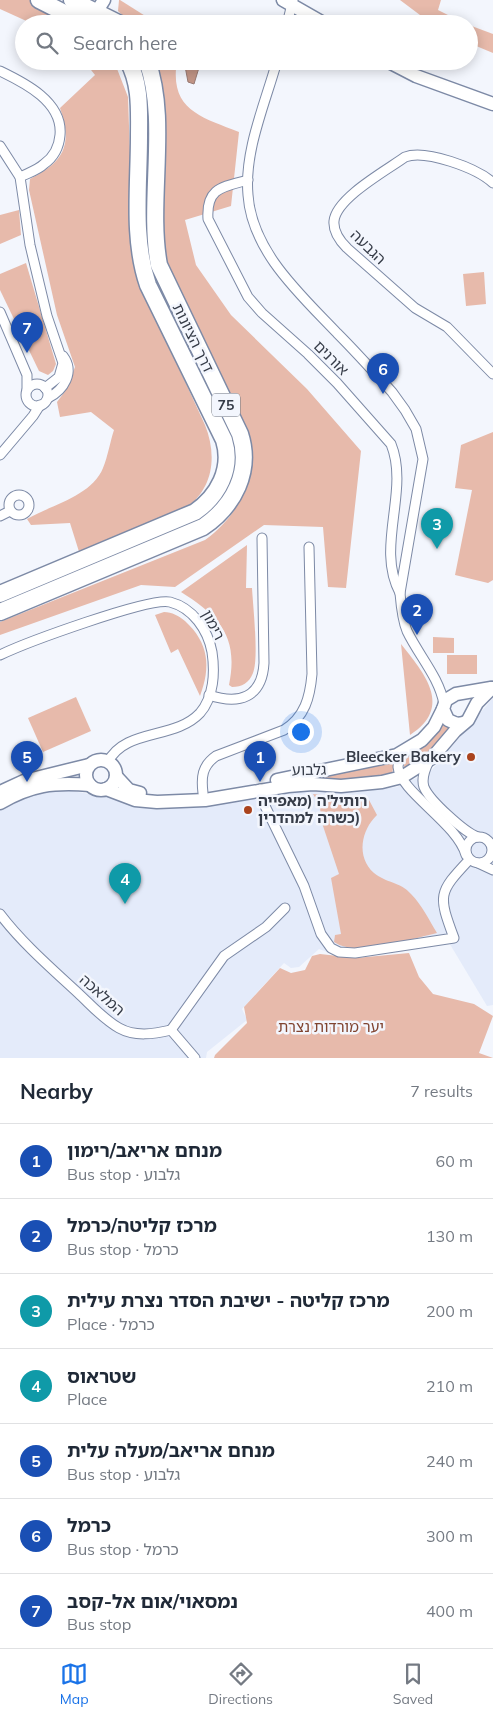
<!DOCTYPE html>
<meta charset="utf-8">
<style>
body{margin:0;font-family:Mulish,"Noto Sans Hebrew",sans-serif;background:#f6f6f7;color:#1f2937}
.you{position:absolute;left:300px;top:731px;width:18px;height:18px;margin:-12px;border:4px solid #fff;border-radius:50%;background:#1a73e8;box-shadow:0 0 0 8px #1a73e833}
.badge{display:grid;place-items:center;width:32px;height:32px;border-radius:50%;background:#1a73e8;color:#fff;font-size:16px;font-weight:700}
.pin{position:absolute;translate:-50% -41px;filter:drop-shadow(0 1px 2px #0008)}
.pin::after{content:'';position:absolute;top:26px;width:18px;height:15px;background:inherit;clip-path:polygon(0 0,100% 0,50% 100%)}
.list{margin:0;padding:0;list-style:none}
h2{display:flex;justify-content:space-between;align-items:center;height:65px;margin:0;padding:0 20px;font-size:21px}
h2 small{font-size:16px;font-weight:400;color:#747a83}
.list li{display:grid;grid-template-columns:32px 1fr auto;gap:15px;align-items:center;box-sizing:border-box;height:75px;padding:0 20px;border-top:1px solid #e0e1e3}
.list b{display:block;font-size:19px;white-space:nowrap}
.list p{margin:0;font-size:16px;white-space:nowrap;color:#747a83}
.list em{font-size:16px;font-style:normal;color:#747a83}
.icon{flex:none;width:28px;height:28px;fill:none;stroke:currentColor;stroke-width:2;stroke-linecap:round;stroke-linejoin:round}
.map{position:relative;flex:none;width:493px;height:1058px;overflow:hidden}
.search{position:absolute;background:#fff;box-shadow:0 2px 12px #0003;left:15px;right:15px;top:15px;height:55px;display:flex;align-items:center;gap:12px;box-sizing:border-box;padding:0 18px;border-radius:28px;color:#747a83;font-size:19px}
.sheet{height:590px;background:#fff}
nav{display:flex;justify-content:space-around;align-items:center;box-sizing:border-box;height:70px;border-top:1px solid #e0e1e3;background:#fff;font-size:14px;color:#747a83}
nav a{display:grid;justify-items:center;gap:2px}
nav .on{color:#1a73e8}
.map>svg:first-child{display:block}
</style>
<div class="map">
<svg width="493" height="1058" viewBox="0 0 493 1058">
<rect width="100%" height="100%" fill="#f3f6fd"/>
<path fill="#e4ebfa" d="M493,698V1005L487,1006L448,941L359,955L330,953L319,949L299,967L291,968L284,963L242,1009L247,1020L207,1052L206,1058H0V802L48,787L142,803L292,787L351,793L397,787L431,771Z"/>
<g fill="#e7baab">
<path d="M0,0H30L75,24H33L0,9Z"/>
<path d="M119,0H120L158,24H131L118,11Z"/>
<path d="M400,0H441L438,10L466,24H432Z"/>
<path d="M469,25L493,34V53L469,43Z"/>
<path d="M84,61H114L128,97L133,243L143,290L205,425C217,455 214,488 186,508L81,558L70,523L31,525L27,519C51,505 92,496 103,468C108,456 110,442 114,430L91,412L60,417L57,402L66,390L75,367L57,315L29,190L30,179C64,162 73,145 60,108L95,75Z"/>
<path d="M154,61H177C169,110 201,117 239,132L231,206L185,220L196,265L231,315L307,389L361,451L346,588L328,587L323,527L264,525L175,587L141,585L0,635V622L205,540C245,511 258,470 245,424L165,264Z"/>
<path d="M19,210L21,235L0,244V215Z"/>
<path d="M26,263L56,364L53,371L48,375L39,371L0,290V274Z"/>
<path d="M484,272L486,304L466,306L463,274Z"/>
<path d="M493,432V580L488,583L455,575L472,490L455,488L461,445Z"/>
<path d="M247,545L246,588H252C253,606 259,659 253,673C249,683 242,687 232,687L229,685C239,636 219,616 181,592Z"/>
<path d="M164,612C172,612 179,616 185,621C209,643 211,667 200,696L178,649L171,653L155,615Z"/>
<path d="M433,637L454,638V653H433Z"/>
<path d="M401,644C424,673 454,707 410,735Z"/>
<rect x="447" y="655" width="30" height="19"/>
<path d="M76,697L91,731L43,752L28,718Z"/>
<path d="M440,720L450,728L436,748L405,770L403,762L421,745Z"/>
<path d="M395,759L392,774L359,780L297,778Z"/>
<path d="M313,794L369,800L377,815C361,830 356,857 374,873C386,883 401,882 411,894C422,905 429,920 437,933C409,939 358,958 334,942L335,935L341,934L331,878L339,874L321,820L320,806Z"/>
<path d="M409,953L419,977L433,994L474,1004L493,1016L479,1053L493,1058H214L215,1055L247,1023L244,1007L280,968L291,973L305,970L312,956L320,954L356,958Z"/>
</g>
<path fill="#c29586" stroke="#987a73" d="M189,61H201L194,84L188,82L185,66Z"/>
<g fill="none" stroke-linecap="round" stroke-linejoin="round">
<defs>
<g id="street">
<path d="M287,24L293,0"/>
<path d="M277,61C265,104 244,151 248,195C252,252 301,295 337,333C356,352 374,372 392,392L405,410L416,429L423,459L400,593C401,605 402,619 407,631C419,656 439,677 444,704"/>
<path d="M0,71C25,83 63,102 60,135C59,147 54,157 44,164C38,170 28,173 20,177"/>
<path d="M0,146L20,177L30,245L47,316L63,363L59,377L45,388"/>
<path d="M248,180C222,187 206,188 208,219L248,297L262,313L308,354L337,383L391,444C410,491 375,547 400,593"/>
<path d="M493,183C477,168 425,149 405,157C387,170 336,198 334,221C333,232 340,241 347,248L415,308L447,327L493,374"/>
<path d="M0,312L27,375V389"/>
<circle cx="37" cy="395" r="11"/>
<path d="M48,398C64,390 75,372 63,356"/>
<path d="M0,455L33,416L40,405"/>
<circle cx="19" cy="505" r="10"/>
<path d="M0,516L10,511"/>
<path d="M0,655C25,643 149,597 170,602C193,608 208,630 212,652C215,672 214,697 200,713C175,740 125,728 108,762"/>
<path d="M209,695C239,705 262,698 264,663L262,538"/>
<path d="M402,753C401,757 398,763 398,767C400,792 457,823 466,855"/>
<path d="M429,761C425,769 421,778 424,787C429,800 465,833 478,837"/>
<path d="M260,789L265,806L304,886L321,934L331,948L339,952L355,953L454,938C438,895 438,893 469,860"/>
<path d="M203,793C201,777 202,766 216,756L284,730C305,717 310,697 312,674L309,547"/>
<circle cx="479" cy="850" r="13"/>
<path d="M478,863L493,870"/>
<path d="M0,914C22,943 51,968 78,993C91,1005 103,1019 119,1028C135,1037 154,1034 171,1030"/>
<path d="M171,1030L224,956L266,927L285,908"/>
<path d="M171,1030L195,1058"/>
</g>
<g id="secondary">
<path d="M283,0L325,24"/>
<path d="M89,18L97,11L104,0"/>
<path d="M387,61L416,76L493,104"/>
<path d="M464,723L457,724L448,720L443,709L446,700L456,694L491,688"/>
<circle cx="101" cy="775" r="15"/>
<path d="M116,776L129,790L140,793"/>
<path d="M277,780L397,755L422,740L434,727L443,709"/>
<path d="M106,789L135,800L157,802L205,800L288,786L313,784L341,786L382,782L402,777L432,758L455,731L468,720L477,703L492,688"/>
<path d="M0,792L24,781L89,765"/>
<path d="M0,803C31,785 53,782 90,785"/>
</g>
<g id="highway">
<path d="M39,0L86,24"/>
<path d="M72,0L120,24"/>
<path d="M0,594L195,512C218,496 233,469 224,440L148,285C132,239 139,186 139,137C139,111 141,84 128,61"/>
<path d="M0,612L203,527C234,506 252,471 240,434L159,265C147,202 169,120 147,61"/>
</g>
</defs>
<use href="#street" stroke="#7d8aa6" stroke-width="11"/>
<use href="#secondary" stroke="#7d8aa6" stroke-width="15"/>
<use href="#highway" stroke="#7d8aa6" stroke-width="19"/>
<use href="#street" stroke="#fff" stroke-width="9"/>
<use href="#secondary" stroke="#fff" stroke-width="12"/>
<use href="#highway" stroke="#fff" stroke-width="16"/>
</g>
<g fill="#aa431d" stroke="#f3f6fd" stroke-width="2">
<circle cx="471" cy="757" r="5"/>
<circle cx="248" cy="810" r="5"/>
</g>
<g text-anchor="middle" stroke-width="5" stroke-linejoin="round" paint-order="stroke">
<rect fill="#f3f6fd" stroke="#6f747e" stroke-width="1" x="212" y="393.5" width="28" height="23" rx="4"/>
<g font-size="14" font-weight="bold" fill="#363c48">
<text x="226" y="410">75</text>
</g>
<g font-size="15" fill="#363c48" stroke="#f3f6fd">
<text transform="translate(368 247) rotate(44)" y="5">הגבעה</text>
<text transform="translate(193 338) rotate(64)" y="5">דרך הציונות</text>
<text transform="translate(331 358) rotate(45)" y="5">אורנים</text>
<text transform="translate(213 625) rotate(62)" y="5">רימון</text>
<text transform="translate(309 770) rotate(-1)" y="5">גלבוע</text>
<text transform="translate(102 995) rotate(41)" y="5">המלאכה</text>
</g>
<g font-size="15" font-weight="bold" fill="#363c48" stroke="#f3f6fd" text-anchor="end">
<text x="461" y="762">Bleecker Bakery</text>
<text x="258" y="806" text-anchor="start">רותיל'ה (מאפייה<tspan x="258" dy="17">כשרה למהדרין)</tspan></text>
</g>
<g font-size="15" fill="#804430" stroke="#f3f6fd">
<text x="331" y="1032">יער מורדות נצרת</text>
</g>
</g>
</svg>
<div class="you"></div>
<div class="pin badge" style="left:260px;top:782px;background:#1a4fb4">1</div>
<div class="pin badge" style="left:417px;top:635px;background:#1a4fb4">2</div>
<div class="pin badge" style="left:437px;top:549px;background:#0f9aa8">3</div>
<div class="pin badge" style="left:125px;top:904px;background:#0f9aa8">4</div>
<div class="pin badge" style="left:27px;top:782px;background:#1a4fb4">5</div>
<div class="pin badge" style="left:383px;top:394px;background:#1a4fb4">6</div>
<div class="pin badge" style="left:27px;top:353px;background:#1a4fb4">7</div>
<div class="search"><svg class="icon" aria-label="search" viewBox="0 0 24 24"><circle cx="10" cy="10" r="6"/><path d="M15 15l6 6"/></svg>Search here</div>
</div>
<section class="sheet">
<h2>Nearby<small>7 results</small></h2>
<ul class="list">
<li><span class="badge" style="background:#1a4fb4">1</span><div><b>מנחם אריאב/רימון</b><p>Bus stop · גלבוע</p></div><em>60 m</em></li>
<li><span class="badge" style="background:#1a4fb4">2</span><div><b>מרכז קליטה/כרמל</b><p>Bus stop · כרמל</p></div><em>130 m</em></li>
<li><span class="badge" style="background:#0f9aa8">3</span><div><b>מרכז קליטה - ישיבת הסדר נצרת עילית</b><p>Place · כרמל</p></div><em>200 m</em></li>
<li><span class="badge" style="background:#0f9aa8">4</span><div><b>שטראוס</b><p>Place</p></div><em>210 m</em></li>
<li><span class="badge" style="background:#1a4fb4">5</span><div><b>מנחם אריאב/מעלה עלית</b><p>Bus stop · גלבוע</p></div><em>240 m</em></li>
<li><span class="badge" style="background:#1a4fb4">6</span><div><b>כרמל</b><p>Bus stop · כרמל</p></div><em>300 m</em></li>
<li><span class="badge" style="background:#1a4fb4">7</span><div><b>נמסאוי/אום אל-קסב</b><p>Bus stop</p></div><em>400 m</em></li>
</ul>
</section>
<nav>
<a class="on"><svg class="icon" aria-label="map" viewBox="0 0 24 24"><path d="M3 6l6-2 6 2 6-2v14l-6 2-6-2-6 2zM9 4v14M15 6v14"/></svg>Map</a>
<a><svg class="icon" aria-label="directions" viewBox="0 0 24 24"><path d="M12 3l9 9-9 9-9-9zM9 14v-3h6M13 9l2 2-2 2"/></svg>Directions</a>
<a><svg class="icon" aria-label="saved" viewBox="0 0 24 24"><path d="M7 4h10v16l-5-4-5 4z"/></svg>Saved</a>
</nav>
